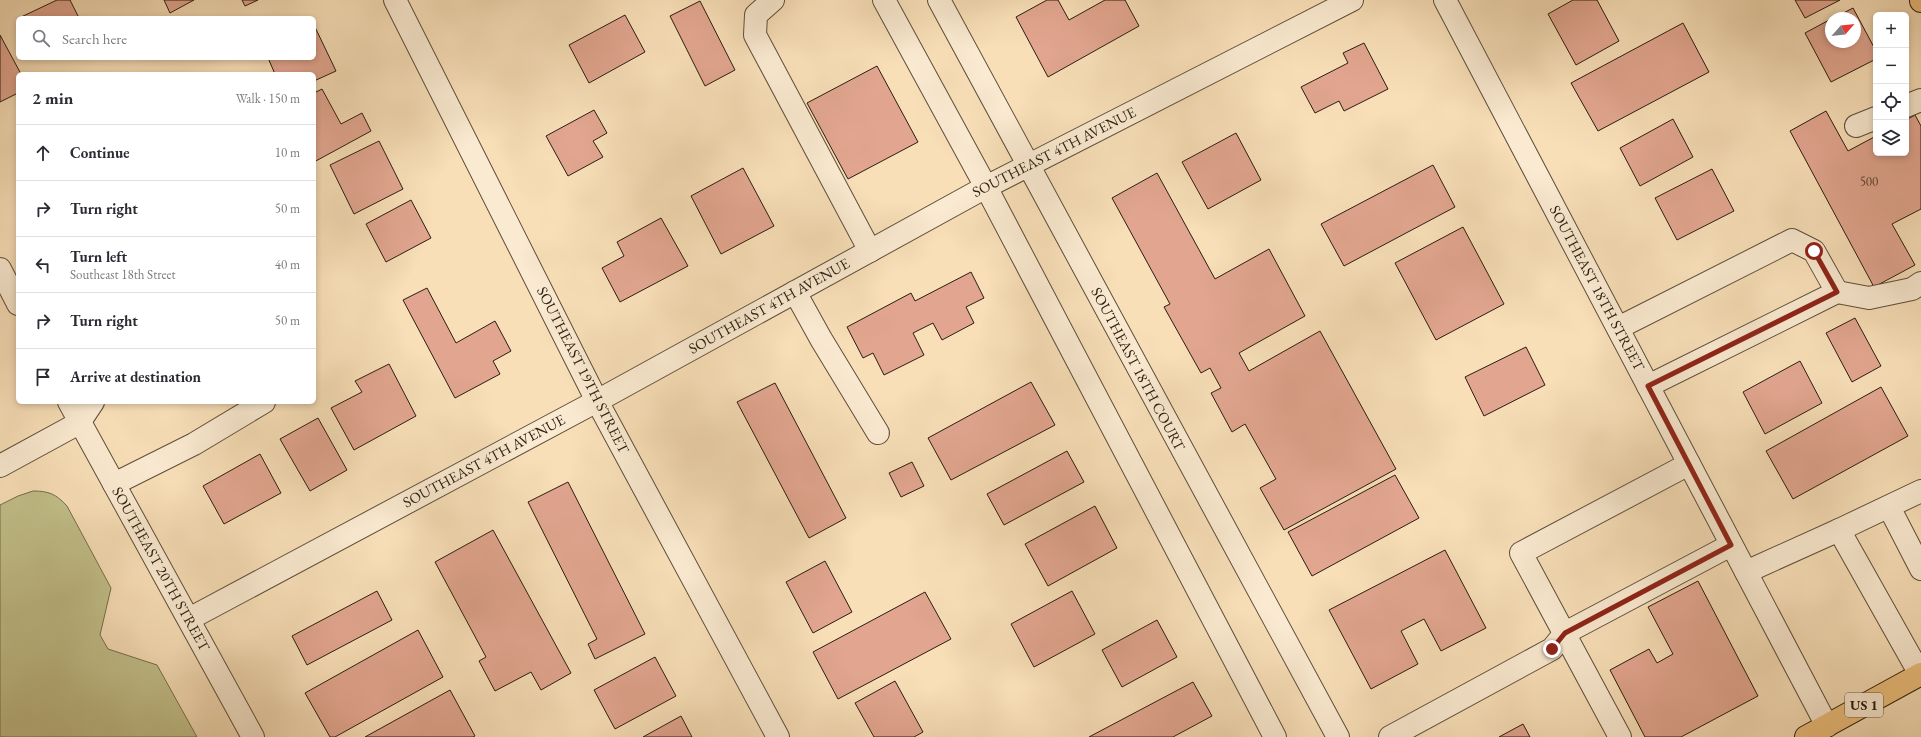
<!DOCTYPE html>
<meta charset="utf-8">
<style>
body{margin:0;font-family:"EB Garamond",serif;background:#f2f2f3;color:#2b2b33}
.controls{position:absolute;right:12px;top:12px;display:grid;overflow:hidden;border-radius:6px;box-shadow:0 2px 6px #0003}
.controls button{width:36px;height:36px;display:grid;place-items:center;padding:0;border:0;border-bottom:1px solid #e1e1e2;background:#fff;color:#2b2b33;font:20px sans-serif}
.compass{position:absolute;left:1825px;top:12px;width:36px;height:36px;border-radius:50%;background:#fff;box-shadow:0 2px 6px #0003;rotate:63deg}
.stop{position:absolute;width:12px;height:12px;margin:-9px;border:3px solid #8f2418;border-radius:50%;background:#fff}
.stop.end{background:#8f2418;border-color:#fff;box-shadow:0 1px 4px #0008}
.list{margin:0;padding:0;list-style:none}
h2{display:flex;justify-content:space-between;align-items:center;height:52px;margin:0;padding:0 16px;font-size:17px}
h2 small{font-size:13px;font-weight:400;color:#7c7c81}
.list li{display:grid;grid-template-columns:26px 1fr auto;gap:12px;align-items:center;box-sizing:border-box;height:56px;padding:0 16px;border-top:1px solid #e1e1e2}
.list b{display:block;font-size:15px;white-space:nowrap}
.list p{margin:0;font-size:13px;white-space:nowrap;color:#7c7c81}
.list em{font-size:13px;font-style:normal;color:#7c7c81}
.icon{flex:none;width:22px;height:22px;fill:none;stroke:currentColor;stroke-width:2;stroke-linecap:round;stroke-linejoin:round}
.map{position:relative;flex:none;width:1921px;height:737px;overflow:hidden}
.search{position:absolute;background:#fff;box-shadow:0 2px 6px #0003;left:16px;top:16px;width:300px;height:44px;display:flex;align-items:center;gap:10px;box-sizing:border-box;padding:0 14px;border-radius:6px;color:#7c7c81;font-size:15px}
.panel{position:absolute;background:#fff;box-shadow:0 2px 6px #0003;left:16px;top:72px;width:300px;height:332px;border-radius:6px}
.map>svg:first-child{display:block}
</style>
<div class="map">
<svg width="1921" height="737" viewBox="0 0 1921 737">
<rect width="100%" height="100%" fill="#f8dfb8"/>
<filter id="stains"><feTurbulence type="fractalNoise" baseFrequency=".005" numOctaves="4"/><feColorMatrix values="0 0 0 0 .2 0 0 0 0 .09 0 0 0 0 .02 0 0 0 .5 -.17"/></filter>
<radialGradient id="worn" r=".72"><stop offset=".6" stop-color="#630" stop-opacity="0"/><stop offset="1" stop-color="#630" stop-opacity=".3"/></radialGradient>
<path fill="#c2c08b" stroke="#766e4e" d="M33,491C49,491 56,494 67,506L111,588L100,635L108,649L157,665L197,737H0V505L18,496Z"/>
<g fill="#e2a690" stroke="#2a1d10">
<path d="M57,0H70L79,18H19Z"/>
<path d="M164,0H194L170,13Z"/>
<path d="M242,0H258L245,6Z"/>
<path d="M1047,0H1058L1069,20L1105,0H1125L1139,26L1048,77L1016,17Z"/>
<path d="M1573,0H1597L1619,41L1576,65L1548,14Z"/>
<path d="M1795,0H1840L1805,18Z"/>
<path d="M700,1L735,70L705,86L670,16Z"/>
<path d="M1853,8L1876,51V59L1831,82L1805,33L1831,19V42H1855V18H1834Z"/>
<path d="M625,15L645,52L589,83L569,45Z"/>
<path d="M1683,23L1709,72L1598,131L1571,83Z"/>
<path d="M314,25L336,71L314,81V74H275L268,58H314Z"/>
<path d="M0,35L21,74H18V93L0,102Z"/>
<path d="M1364,43L1388,89L1344,111L1339,101L1315,113L1301,87L1348,63L1343,53Z"/>
<path d="M877,66L918,142L848,179L807,103Z"/>
<path d="M322,89L341,124L362,113L371,131L314,162V93Z"/>
<path d="M594,110L607,133L593,141L603,157L568,176L546,136Z"/>
<path d="M1826,111L1848,151L1876,136V153H1906V120L1915,115L1921,126V209L1892,224L1915,265L1874,287L1790,131Z"/>
<path d="M1673,119L1693,157L1640,186L1620,148Z"/>
<path d="M1236,133L1261,180L1208,209L1182,162Z"/>
<path d="M379,141L403,189L354,214L330,165Z"/>
<path d="M1433,165L1455,207L1344,266L1321,224Z"/>
<path d="M743,168L774,226L721,254L691,196Z"/>
<path d="M1712,169L1734,211L1677,240L1655,198Z"/>
<path d="M1157,173L1215,279L1269,249L1305,316L1239,353L1249,371L1320,331L1396,469L1284,530L1260,488L1276,479L1245,424L1232,432L1211,393L1221,388L1210,368L1201,373L1164,307L1170,304L1112,198Z"/>
<path d="M411,200L431,238L386,262L366,224Z"/>
<path d="M661,218L688,266L620,302L602,268L624,256L617,242Z"/>
<path d="M1463,227L1504,304L1436,340L1395,263Z"/>
<path d="M971,272L984,298L966,307L974,323L942,340L933,323L913,333L924,355L884,375L873,353L863,358L847,327L911,293L915,301Z"/>
<path d="M427,288L456,343L495,321L511,351L493,361L500,374L455,398L403,300Z"/>
<path d="M1855,318L1881,366L1852,382L1826,333Z"/>
<path d="M1526,347L1545,385L1484,416L1465,377Z"/>
<path d="M1800,361L1822,403L1765,434L1743,392Z"/>
<path d="M389,364L416,416L354,450L331,408L362,392L355,381Z"/>
<path d="M1031,382L1055,425L951,480L928,438Z"/>
<path d="M775,383L846,518L809,538L737,402Z"/>
<path d="M1881,387L1908,436L1793,499L1766,451Z"/>
<path d="M318,418L347,470L310,491L280,439Z"/>
<path d="M1067,451L1084,482L1004,525L987,494Z"/>
<path d="M260,454L281,493L224,524L203,486Z"/>
<path d="M912,462L924,486L901,497L889,473Z"/>
<path d="M1395,475L1419,518L1312,576L1288,532Z"/>
<path d="M568,482L645,634L595,659L588,644L597,639L528,502Z"/>
<path d="M1095,506L1117,548L1048,586L1025,544Z"/>
<path d="M493,530L571,673L541,690L531,672L495,691L479,661L486,657L435,562Z"/>
<path d="M1445,550L1486,628L1441,651L1424,619L1401,631L1418,664L1371,689L1329,610Z"/>
<path d="M825,561L852,612L813,633L786,582Z"/>
<path d="M1698,581L1758,696L1681,737H1645L1610,670L1649,649L1657,663L1673,654L1648,607Z"/>
<path d="M377,591L392,620L307,665L292,636Z"/>
<path d="M1072,591L1095,634L1034,667L1011,624Z"/>
<path d="M925,592L951,639L838,699L813,652Z"/>
<path d="M1157,620L1177,657L1122,687L1102,650Z"/>
<path d="M418,630L443,677L335,737H330L305,693Z"/>
<path d="M655,657L676,696L615,729L594,690Z"/>
<path d="M895,681L923,732L914,737H874L855,703Z"/>
<path d="M1193,682L1212,716L1173,737H1089Z"/>
<path d="M450,690L475,736L473,737H365Z"/>
<path d="M681,716L692,737H643Z"/>
<path d="M1523,724L1530,737H1499Z"/>
</g>
<g fill="none" stroke-linecap="round" stroke-linejoin="round">
<defs>
<g id="minor">
<path d="M395,0L597,401L778,737"/>
<path d="M773,0L756,15L755,35L870,251"/>
<path d="M884,0L986,187L1275,737"/>
<path d="M939,0L1338,737"/>
<path d="M1445,0L1827,726"/>
<path d="M1906,106L1921,100"/>
<path d="M1856,126L1876,118"/>
<path d="M0,269L18,304"/>
<path d="M795,292L821,339L878,433"/>
<path d="M1618,328L1792,240L1814,251L1837,292"/>
<path d="M1648,386L1837,292L1869,298L1912,289L1921,283"/>
<path d="M69,402L253,737"/>
<path d="M0,466L79,423L93,402"/>
<path d="M114,484L194,444L264,402"/>
<path d="M1889,507L1921,569"/>
<path d="M1839,530L1921,491"/>
<path d="M1746,572L1839,530L1920,674"/>
<path d="M189,619L597,401L986,187L1352,0"/>
<path d="M1390,737L1552,649L1565,633L1731,545"/>
<path d="M1620,737L1521,553L1689,464"/>
</g>
<g id="major">
<path d="M1921,0V1"/>
<path d="M1806,737L1921,674"/>
</g>
</defs>
<use href="#minor" stroke="#5e4e3a" stroke-width="24"/>
<use href="#major" stroke="#2a1d10" stroke-width="24"/>
<use href="#minor" stroke="#faead1" stroke-width="22"/>
<use href="#major" stroke="#ecc07c" stroke-width="22"/>
</g>
<g fill="none" stroke-linecap="round" stroke-linejoin="round">
<path stroke="#8f2418" stroke-width="5" d="M1552,649L1565,633L1731,545L1648,386L1837,292L1814,251"/>
</g>
<g text-anchor="middle" stroke-width="4" stroke-linejoin="round" paint-order="stroke">
<g font-size="13" fill="#583f30">
<text x="1869" y="186">500</text>
</g>
<rect fill="#faead1" stroke="#685a4a" stroke-width="1" x="1845" y="693" width="38" height="24" rx="3"/>
<g font-size="14" font-weight="bold" fill="#2a1d10">
<text x="1864" y="710">US 1</text>
</g>
<g font-size="15" fill="#2a1d10" stroke="#faead1">
<text transform="translate(1054 152) rotate(-27)" y="5">SOUTHEAST 4TH AVENUE</text>
<text transform="translate(1597 288) rotate(62)" y="5">SOUTHEAST 18TH STREET</text>
<text transform="translate(769 306) rotate(-29)" y="5">SOUTHEAST 4TH AVENUE</text>
<text transform="translate(1138 369) rotate(62)" y="5">SOUTHEAST 18TH COURT</text>
<text transform="translate(583 370) rotate(63)" y="5">SOUTHEAST 19TH STREET</text>
<text transform="translate(484 461) rotate(-28)" y="5">SOUTHEAST 4TH AVENUE</text>
<text transform="translate(161 569) rotate(61)" y="5">SOUTHEAST 20TH STREET</text>
</g>
</g>
<rect width="100%" height="100%" filter="url(#stains)"/>
<rect width="100%" height="100%" fill="url(#worn)"/>
</svg>
<div class="controls">
<button>+</button>
<button>−</button>
<button><svg class="icon" aria-label="locate" viewBox="0 0 24 24"><circle cx="12" cy="12" r="6"/><path d="M12 2v4M12 18v4M2 12h4M18 12h4"/></svg></button>
<button><svg class="icon" aria-label="layers" viewBox="0 0 24 24"><path d="M12 4l9 5-9 5-9-5zM3 14l9 5 9-5"/></svg></button>
</div>
<svg class="compass" viewBox="-18 -18 36 36"><path d="M0-13l5 13h-10z" fill="#e53935"/><path d="M0 13l5-13h-10z" fill="#7c7c81"/></svg>
<div class="stop" style="left:1814px;top:251px"></div>
<div class="stop end" style="left:1552px;top:649px"></div>
<div class="search"><svg class="icon" aria-label="search" viewBox="0 0 24 24"><circle cx="10" cy="10" r="6"/><path d="M15 15l6 6"/></svg>Search here</div>
<section class="panel">
<h2>2 min<small>Walk · 150 m</small></h2>
<ul class="list">
<li><svg class="icon" aria-label="ahead" viewBox="0 0 24 24"><path d="M12 20V5M6 11l6-6 6 6"/></svg><div><b>Continue</b></div><em>10 m</em></li>
<li><svg class="icon" aria-label="right" viewBox="0 0 24 24"><path d="M7 20v-9h11M14 6l5 5-5 5"/></svg><div><b>Turn right</b></div><em>50 m</em></li>
<li><svg class="icon" aria-label="left" viewBox="0 0 24 24"><path d="M17 20v-9H6M10 6l-5 5 5 5"/></svg><div><b>Turn left</b><p>Southeast 18th Street</p></div><em>40 m</em></li>
<li><svg class="icon" aria-label="right" viewBox="0 0 24 24"><path d="M7 20v-9h11M14 6l5 5-5 5"/></svg><div><b>Turn right</b></div><em>50 m</em></li>
<li><svg class="icon" aria-label="arrive" viewBox="0 0 24 24"><path d="M6 21V4h12l-3 4 3 4H6"/></svg><div><b>Arrive at destination</b></div></li>
</ul>
</section>
</div>
